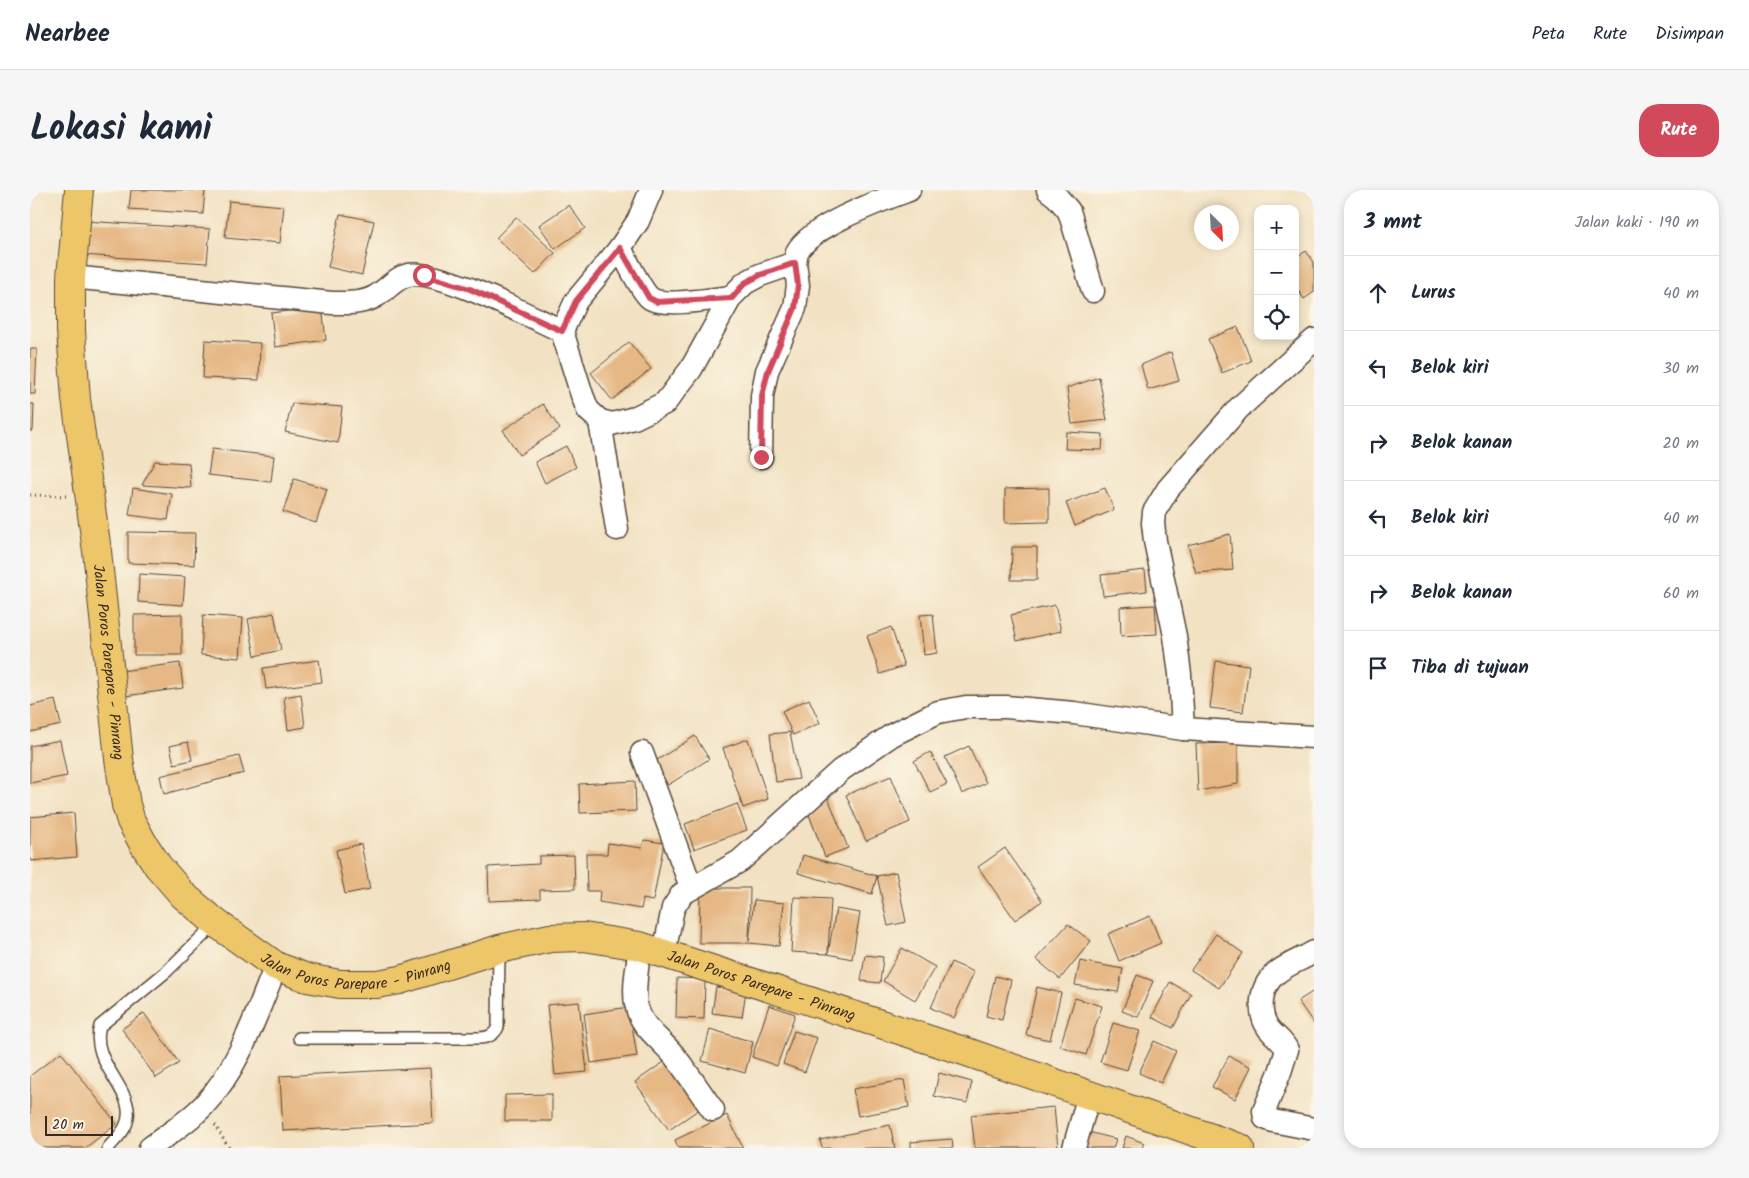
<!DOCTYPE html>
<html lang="id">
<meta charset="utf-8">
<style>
body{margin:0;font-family:Kalam,sans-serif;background:#f6f6f7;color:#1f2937}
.controls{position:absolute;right:15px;top:15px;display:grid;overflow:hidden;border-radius:10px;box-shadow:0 2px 8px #0003}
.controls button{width:45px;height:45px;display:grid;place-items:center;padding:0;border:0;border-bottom:1px solid #e0e1e3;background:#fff;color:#1f2937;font:25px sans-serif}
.compass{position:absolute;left:1164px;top:15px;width:45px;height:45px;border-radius:50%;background:#fff;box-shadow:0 2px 8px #0003;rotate:156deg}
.scale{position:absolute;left:15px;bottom:12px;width:68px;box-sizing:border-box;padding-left:5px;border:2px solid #3b2a1e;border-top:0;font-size:14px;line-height:18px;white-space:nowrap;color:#3b2a1e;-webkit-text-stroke:4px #fcf5e5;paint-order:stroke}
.stop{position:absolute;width:15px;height:15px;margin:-11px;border:4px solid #d1495b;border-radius:50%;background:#fff}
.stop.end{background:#d1495b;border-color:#fff;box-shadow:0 1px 5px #0008}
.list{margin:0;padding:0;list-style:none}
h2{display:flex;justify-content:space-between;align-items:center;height:65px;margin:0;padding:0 20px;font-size:21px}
h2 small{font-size:16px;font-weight:400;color:#747a83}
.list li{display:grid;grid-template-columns:32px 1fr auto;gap:15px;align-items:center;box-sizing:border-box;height:75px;padding:0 20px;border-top:1px solid #e0e1e3}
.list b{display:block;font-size:19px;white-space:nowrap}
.list em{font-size:16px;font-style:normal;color:#747a83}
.icon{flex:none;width:28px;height:28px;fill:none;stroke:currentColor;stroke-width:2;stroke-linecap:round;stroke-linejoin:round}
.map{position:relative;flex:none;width:1284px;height:958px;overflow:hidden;border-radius:20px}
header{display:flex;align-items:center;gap:30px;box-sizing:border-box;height:70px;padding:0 25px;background:#fff;border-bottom:1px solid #e0e1e3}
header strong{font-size:24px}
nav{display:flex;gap:28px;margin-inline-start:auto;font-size:18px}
.intro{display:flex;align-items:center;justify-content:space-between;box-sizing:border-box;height:120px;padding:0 30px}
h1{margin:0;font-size:35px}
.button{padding:12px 22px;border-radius:20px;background:#d1495b;color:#fff;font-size:18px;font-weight:700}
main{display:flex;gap:30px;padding:0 30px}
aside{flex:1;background:#fff;border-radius:20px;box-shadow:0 2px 8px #0003}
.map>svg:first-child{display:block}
</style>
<header>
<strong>Nearbee</strong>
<nav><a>Peta</a><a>Rute</a><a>Disimpan</a></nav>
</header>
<div class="intro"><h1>Lokasi kami</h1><a class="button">Rute</a></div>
<main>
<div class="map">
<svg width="1284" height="958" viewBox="0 0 1284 958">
<rect width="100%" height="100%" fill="#fcf5e5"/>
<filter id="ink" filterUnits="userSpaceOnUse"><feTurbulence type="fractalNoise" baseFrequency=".02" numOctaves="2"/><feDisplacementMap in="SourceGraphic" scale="10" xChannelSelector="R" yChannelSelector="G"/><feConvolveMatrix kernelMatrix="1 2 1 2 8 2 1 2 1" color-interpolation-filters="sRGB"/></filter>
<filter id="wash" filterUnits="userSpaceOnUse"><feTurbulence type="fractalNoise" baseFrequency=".0096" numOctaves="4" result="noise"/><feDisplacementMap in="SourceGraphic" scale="20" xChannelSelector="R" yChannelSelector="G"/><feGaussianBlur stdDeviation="1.12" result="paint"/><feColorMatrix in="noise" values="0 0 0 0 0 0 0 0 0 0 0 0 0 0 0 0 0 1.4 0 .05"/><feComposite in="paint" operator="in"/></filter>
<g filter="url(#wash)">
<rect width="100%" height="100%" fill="#f2e2c3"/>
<g id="blocks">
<g fill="#e6b885">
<path d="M101,0H175L173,24L99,19Z"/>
<path d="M199,11L254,16L250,53L195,48Z"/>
<path d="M539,15L555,38L525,59L509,35Z"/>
<path d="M310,24L344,31L332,85L298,77Z"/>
<path d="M486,27L525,63L505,84L466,48Z"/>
<path d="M54,31L180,39L177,73L51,65Z"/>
<path d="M1276,61L1284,72V102L1274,109L1265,96V68Z"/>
<path d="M292,117L296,150L245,157L241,123Z"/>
<path d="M1208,137L1221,171L1192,183L1178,149Z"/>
<path d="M175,150L230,153L229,190L173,188Z"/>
<path d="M599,152L621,179L582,210L561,183Z"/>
<path d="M0,159H7L5,204H0Z"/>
<path d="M1141,162L1149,191L1118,200L1111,175Z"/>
<path d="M1069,187L1077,230L1042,234L1037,198Z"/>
<path d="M262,213L312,217L308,253L255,242Z"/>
<path d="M0,214H4L3,241H0Z"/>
<path d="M513,214L530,239L489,265L473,240Z"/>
<path d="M1036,242L1073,244L1072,260L1035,259Z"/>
<path d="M536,256L546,277L515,293L505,272Z"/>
<path d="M182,259L244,266L241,292L178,285Z"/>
<path d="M125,271L159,273L161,298L112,295Z"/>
<path d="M264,289L297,299L286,333L253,322Z"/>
<path d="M103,298L142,304L138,330L99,325Z"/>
<path d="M1019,298V332L975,333V299Z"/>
<path d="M1075,298L1084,320L1045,336L1036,313Z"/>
<path d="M98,342L165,343L164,375L98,373Z"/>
<path d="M1200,344L1203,380L1166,383L1158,355Z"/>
<path d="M982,357H1007V390H981Z"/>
<path d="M1115,380L1117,401L1073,406L1071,385Z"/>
<path d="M109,384L155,387L153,415L108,412Z"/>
<path d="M1025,415L1031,441L987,451L981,425Z"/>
<path d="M1125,415L1127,444L1091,446L1090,417Z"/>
<path d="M244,423L251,460L225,466L218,429Z"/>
<path d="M152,424V465H104V425Z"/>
<path d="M903,424L907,463L894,465L890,425Z"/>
<path d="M173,425L213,428L210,468L171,465Z"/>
<path d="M861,437L874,476L850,484L837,446Z"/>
<path d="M289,470L292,492L236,499L233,478Z"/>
<path d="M1186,471L1219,475L1213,522L1180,518Z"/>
<path d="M150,473L153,498L95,506L91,481Z"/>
<path d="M271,504L275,537L258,540L254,507Z"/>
<path d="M779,509L790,533L763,545L752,521Z"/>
<path d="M25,510L31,535L0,542V516Z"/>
<path d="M760,542L769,589L746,592L740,544Z"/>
<path d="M665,546L679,569L638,595L624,572Z"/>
<path d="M718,549L738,609L713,618L693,558Z"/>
<path d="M30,550L37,586L0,593V556Z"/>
<path d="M158,552L162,570L144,574L140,556Z"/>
<path d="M1208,553V594L1168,601L1166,554Z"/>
<path d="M939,556L956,593L932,604L915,567Z"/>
<path d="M900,562L917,594L900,602L884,571Z"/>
<path d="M209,566L214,583L134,604L130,586Z"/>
<path d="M861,586L880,632L836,651L816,605Z"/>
<path d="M605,591L606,621L550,623L549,594Z"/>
<path d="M797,605L818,658L795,667L775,614Z"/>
<path d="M707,614L717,640L664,659L655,634Z"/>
<path d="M44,623L47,667L0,671V627Z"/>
<path d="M614,650L634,653L623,711L613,709L611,719L569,712L570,701H557L556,664H577L578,653L612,658Z"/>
<path d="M331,654L340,699L315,704L306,660Z"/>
<path d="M975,658L1012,711L985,730L948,677Z"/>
<path d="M544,665L545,699L510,700V709L459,711L458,677L509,674V666Z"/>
<path d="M773,665L847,686L866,682L876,732L858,736L847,686L842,704L768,683Z"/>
<path d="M670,698H720L719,751L724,710L754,713L749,756L719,753H669Z"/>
<path d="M764,707L801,709L798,764L761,762Z"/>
<path d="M806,719L830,723L822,769L798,764Z"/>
<path d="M1120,726L1131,753L1089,771L1078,744Z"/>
<path d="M1038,734L1061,751L1030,789L1006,769Z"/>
<path d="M1186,744L1213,763L1189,798L1161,780Z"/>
<path d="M872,758L905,777L885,810L853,791Z"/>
<path d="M835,765L853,767L850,793L831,791Z"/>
<path d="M1050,771L1093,779L1088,802L1045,795Z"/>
<path d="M921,772L944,782L924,828L901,818Z"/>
<path d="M1107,785L1123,791L1108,827L1092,821Z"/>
<path d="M965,786L981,790L972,830L956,826Z"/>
<path d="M647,788L675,789L674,829L646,828Z"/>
<path d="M1140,792L1161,804L1143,838L1122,827Z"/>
<path d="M686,797L716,801L712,827L682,823Z"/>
<path d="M1007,797L1031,803L1020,850L996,845Z"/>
<path d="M1284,801V834L1268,811Z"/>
<path d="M1045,808L1072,816L1056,865L1030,856Z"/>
<path d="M549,812L557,882L525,885L517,815Z"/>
<path d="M739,815L765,824L747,876L722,867Z"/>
<path d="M599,817L607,866L561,873L554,824Z"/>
<path d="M114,823L149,873L126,888L92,839Z"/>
<path d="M1083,833L1110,841L1097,880L1070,872Z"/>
<path d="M680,839L723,852L715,883L672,871Z"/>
<path d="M764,841L787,848L775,882L753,874Z"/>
<path d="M1124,851L1146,861L1131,893L1109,883Z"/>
<path d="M31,862L87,934L55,958H0V886Z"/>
<path d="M1199,866L1221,877L1205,909L1182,897Z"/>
<path d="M637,870L671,918L639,940L605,892Z"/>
<path d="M400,878L403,933L253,941L250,886Z"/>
<path d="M909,883L942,892L937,913L904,906Z"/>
<path d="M874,890L879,917L828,926L823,899Z"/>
<path d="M522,904V931H475V905Z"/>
<path d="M1024,917L1028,958H945L941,925Z"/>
<path d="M697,925L713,958H648L645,950Z"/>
<path d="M860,935L865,958H792L790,950Z"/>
<path d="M1058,942L1086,949L1083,958H1054Z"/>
<path d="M1096,946L1114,953L1112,958H1092Z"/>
<path d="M922,949L923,958H881V952Z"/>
</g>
</g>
</g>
<g filter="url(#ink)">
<use href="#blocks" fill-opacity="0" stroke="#564637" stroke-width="1"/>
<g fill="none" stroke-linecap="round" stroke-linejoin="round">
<defs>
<g id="lane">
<path d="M269,848H448C457,848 464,846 468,837L469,759"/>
<path d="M78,958C84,951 91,945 95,937C112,903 58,875 70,836L137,781L186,733"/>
</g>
<g id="street">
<path d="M621,0L608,31L590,58L546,111L532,141L552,205L558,220L570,231L582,234L604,228L635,213L661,179L701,107L715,93L730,85L765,73L768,95L765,118L737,181L732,206L731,267"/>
<path d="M1018,0L1027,7L1039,21L1063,101"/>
<path d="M590,58C596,69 612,102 620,108C632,117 685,109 701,107"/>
<path d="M765,73C766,69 766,65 767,62C782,35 850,11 879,0"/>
<path d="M41,87L302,113C317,113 333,114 346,106C358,99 365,88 378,85C408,78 501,127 532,141"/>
<path d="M570,231L587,339"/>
<path d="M1153,539L1284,547"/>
<path d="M612,563L661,697"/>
<path d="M610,756C608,775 603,796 606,814C610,836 628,847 642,863C657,881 669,901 683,920"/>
<path d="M1284,762C1262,775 1235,780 1232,810C1231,819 1232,828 1237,836C1242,845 1253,850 1257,860L1250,882L1234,921L1235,928L1243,931L1284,939"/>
<path d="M634,763L643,718L652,704L710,671L811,580L862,545L908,522L936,517H976L1044,523L1153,539L1150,484L1145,446L1125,351L1123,333L1124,322L1138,299L1209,218L1284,150"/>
<path d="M120,958C138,944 158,932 174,915C210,876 226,824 246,776"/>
<path d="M1044,958L1059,905"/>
</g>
<g id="highway">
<path id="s1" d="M49,0L41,87V141L46,209L67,361L89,569L96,615L101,631L113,653L128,676L153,705L186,733L246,776L277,788L310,794H347L370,790L469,759L520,748L554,747L610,756L937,862L1210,958"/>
</g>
</defs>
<use href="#lane" stroke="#564637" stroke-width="14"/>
<use href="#street" stroke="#564637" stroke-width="25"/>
<use href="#highway" stroke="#564637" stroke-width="30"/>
<g stroke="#564637" stroke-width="3" stroke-dasharray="1 4" stroke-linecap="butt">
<path d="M0,305L36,306"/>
<path d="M185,935L199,958"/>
</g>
<use href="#lane" stroke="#fff" stroke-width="11"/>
<use href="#street" stroke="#fff" stroke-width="22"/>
<use href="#highway" stroke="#ecc669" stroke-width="28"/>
</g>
</g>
<g fill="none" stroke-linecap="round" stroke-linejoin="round" filter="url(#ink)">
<path stroke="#d1495b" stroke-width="6" d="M394,85L440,99L532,141L546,111L590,58L619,108L627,112L702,108L715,93L730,85L765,73L768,95L765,118L738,181L732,206L731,267"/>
</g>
<g text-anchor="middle" stroke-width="4.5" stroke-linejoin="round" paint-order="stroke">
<g font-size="15" fill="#3b2a1e" stroke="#fcf5e5">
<text dy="5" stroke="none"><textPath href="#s1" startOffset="475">Jalan Poros Parepare - Pinrang</textPath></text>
<text dy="5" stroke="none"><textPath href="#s1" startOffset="925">Jalan Poros Parepare - Pinrang</textPath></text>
<text dy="5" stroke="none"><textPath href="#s1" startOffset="1345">Jalan Poros Parepare - Pinrang</textPath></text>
</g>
</g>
</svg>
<div class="controls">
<button>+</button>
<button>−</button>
<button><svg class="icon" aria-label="locate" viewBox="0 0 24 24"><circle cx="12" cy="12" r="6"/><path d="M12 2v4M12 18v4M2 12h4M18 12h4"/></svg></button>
</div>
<svg class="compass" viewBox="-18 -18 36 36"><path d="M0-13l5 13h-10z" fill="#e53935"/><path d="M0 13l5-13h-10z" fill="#747a83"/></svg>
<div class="scale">20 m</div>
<div class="stop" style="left:394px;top:85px"></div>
<div class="stop end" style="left:731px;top:267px"></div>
</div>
<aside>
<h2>3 mnt<small>Jalan kaki · 190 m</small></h2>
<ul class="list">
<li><svg class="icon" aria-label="ahead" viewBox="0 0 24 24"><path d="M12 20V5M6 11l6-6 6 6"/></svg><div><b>Lurus</b></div><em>40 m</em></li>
<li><svg class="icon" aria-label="left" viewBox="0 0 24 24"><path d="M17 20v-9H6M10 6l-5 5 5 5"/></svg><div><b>Belok kiri</b></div><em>30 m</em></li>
<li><svg class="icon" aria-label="right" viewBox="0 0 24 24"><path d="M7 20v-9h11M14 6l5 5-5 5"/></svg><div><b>Belok kanan</b></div><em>20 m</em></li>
<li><svg class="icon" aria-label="left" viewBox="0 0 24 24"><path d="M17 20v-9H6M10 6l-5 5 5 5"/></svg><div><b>Belok kiri</b></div><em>40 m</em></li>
<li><svg class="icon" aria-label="right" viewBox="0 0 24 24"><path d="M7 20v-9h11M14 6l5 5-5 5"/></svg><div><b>Belok kanan</b></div><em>60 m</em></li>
<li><svg class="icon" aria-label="arrive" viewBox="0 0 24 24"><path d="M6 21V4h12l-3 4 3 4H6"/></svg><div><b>Tiba di tujuan</b></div></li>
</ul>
</aside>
</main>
